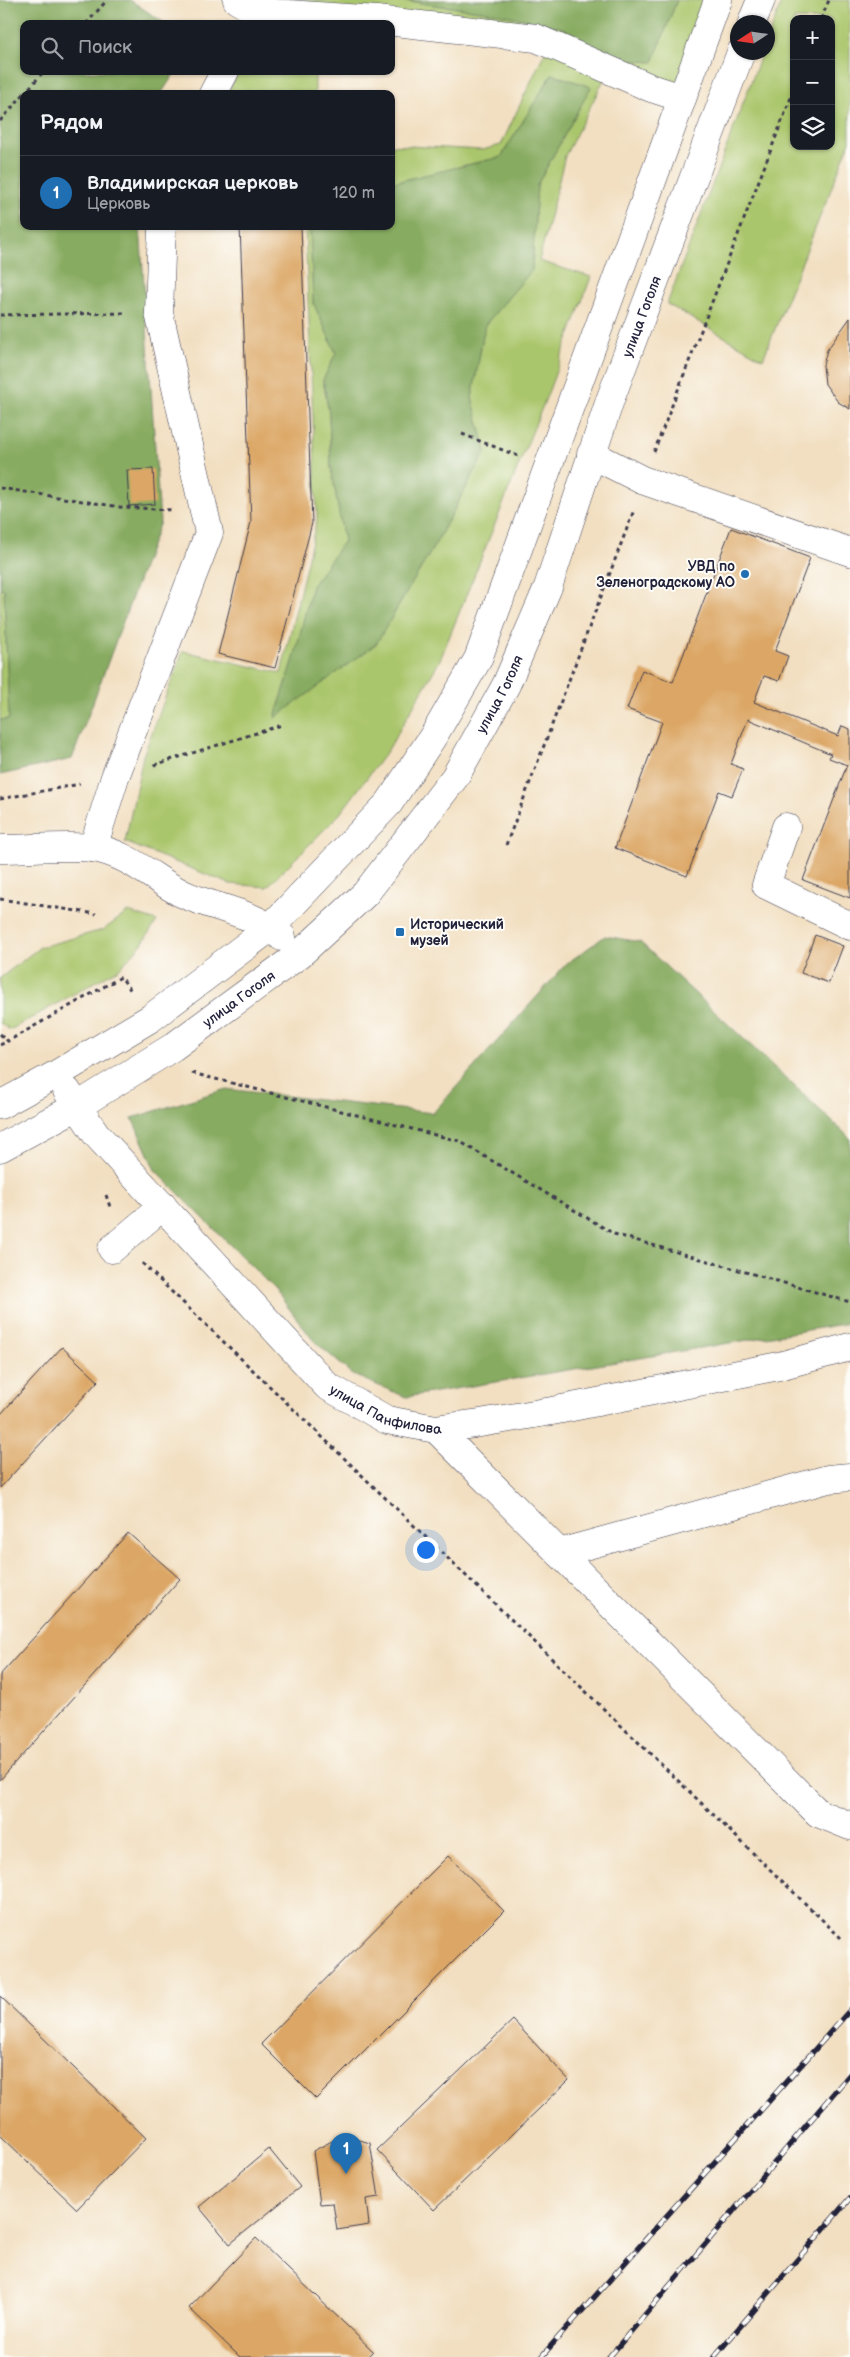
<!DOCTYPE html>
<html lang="ru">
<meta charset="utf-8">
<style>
body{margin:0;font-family:"Balsamiq Sans",sans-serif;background:#20242c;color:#f1f3f6}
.controls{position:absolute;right:15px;top:15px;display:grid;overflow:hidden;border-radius:10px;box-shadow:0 1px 4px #0004}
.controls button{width:45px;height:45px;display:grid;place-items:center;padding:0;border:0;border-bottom:1px solid #363941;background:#171b24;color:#f1f3f6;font:25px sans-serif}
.compass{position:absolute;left:730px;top:15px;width:45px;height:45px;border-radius:50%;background:#171b24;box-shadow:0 1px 4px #0004;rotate:258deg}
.you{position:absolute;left:425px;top:1549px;width:18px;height:18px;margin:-12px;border:4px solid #fff;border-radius:50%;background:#1a73e8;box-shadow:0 0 0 8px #1a73e833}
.badge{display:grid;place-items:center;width:32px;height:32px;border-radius:50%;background:#1f6fb2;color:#fff;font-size:16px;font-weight:700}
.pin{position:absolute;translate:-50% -41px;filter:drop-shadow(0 1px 2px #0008)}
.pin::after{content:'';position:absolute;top:26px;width:18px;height:15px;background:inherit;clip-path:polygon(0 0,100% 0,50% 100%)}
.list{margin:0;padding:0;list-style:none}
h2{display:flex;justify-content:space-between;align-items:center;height:65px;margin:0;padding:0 20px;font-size:21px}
h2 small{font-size:16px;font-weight:400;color:#9ea1a6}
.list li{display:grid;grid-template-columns:32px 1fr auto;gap:15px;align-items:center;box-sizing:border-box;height:75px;padding:0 20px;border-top:1px solid #363941}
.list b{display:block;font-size:19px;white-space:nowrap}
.list p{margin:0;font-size:16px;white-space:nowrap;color:#9ea1a6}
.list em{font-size:16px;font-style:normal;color:#9ea1a6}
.icon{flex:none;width:28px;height:28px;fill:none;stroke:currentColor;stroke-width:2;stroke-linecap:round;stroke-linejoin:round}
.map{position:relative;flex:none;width:850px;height:2357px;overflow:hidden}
.search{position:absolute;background:#171b24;box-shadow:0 1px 4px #0004;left:20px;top:20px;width:375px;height:55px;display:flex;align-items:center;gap:12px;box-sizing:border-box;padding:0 18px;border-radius:10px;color:#9ea1a6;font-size:19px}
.panel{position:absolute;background:#171b24;box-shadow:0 1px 4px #0004;left:20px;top:90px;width:375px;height:140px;border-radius:10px}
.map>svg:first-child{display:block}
</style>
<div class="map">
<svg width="850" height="2357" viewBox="0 0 850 2357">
<rect width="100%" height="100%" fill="#fdfcf7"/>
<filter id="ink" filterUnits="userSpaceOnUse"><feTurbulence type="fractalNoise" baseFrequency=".02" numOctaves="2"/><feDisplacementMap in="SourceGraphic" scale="10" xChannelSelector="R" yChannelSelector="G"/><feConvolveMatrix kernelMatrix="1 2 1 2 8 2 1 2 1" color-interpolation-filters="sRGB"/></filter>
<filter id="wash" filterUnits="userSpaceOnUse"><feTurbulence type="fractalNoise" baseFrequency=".0096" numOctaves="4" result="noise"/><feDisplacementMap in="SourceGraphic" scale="20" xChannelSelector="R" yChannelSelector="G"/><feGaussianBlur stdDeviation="1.12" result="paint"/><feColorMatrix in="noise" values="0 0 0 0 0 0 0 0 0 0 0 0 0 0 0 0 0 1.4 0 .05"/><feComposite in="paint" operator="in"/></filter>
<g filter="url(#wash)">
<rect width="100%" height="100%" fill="#f2dfc1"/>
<g fill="#aac66c" stroke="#667454" fill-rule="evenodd">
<path d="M237,0H398L495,13L563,28L613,59L653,62L677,0H716L682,98L609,70L565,156L539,261L591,277L548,393L440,660L388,750L339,815L267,887L230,884L125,842L143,756L183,651L281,673L317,519L305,226H310L313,302L336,353L323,380L329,413L331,467L344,541L312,586L294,659L275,717L376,644L437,541L486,451L472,398L485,325L532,270L537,185L591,87L552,74L501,157L391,183V145L482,150L501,145L549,43Z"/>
<path d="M782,0H850V142L763,359L667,304L762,53L768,52V38ZM794,19H831V146H794Z"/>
<path d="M239,71H315V94H227Z"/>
<path d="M4,588L9,719L0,720V589Z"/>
<path d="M128,912L157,921L141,945L120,968L10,1030L0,1023V978L40,947L103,930Z"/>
</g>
<g fill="#87ab60" stroke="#54664e">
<path d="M0,0H130L166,24H24V71H176L161,94H24V226H140L160,522L72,759L0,775V720L9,719L4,589L0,588Z"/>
<path d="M398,0H677L653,62L613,59L563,28L495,13Z"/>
<path d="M552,74L591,87L537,185L532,270L485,325L472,398L486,451L437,541L376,644L275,718L294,659L312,586L344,541L331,467L329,413L323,380L336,353L313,302L310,226H391V183L501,157Z"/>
<path d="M605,936L640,942L850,1138V1323L406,1397L353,1375L313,1340L275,1290L155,1170L132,1118L226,1089L433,1113L566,964Z"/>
</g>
<g id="blocks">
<g fill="#dca766">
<path d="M240,226H301L312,523L275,668L218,654L251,522Z"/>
<path d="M850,318V409L838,402L825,384L823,365L827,350Z"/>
<path d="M153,469L155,504L129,506L127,470Z"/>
<path d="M731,528L810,558L775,651L788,656L779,681L764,676L754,702L838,736L842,726L850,729V898L803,880L847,765L829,758L831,754L748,719L731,764L743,769L732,796L719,791L687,876L615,848L662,722L627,709L642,670L673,682Z"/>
<path d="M815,935L843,946L829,983L801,973Z"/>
<path d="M62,1347L98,1381L0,1488V1415Z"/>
<path d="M128,1533L180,1579L0,1780V1675Z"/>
<path d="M448,1856L504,1911L316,2099L261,2044Z"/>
<path d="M0,1996L146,2138L77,2209L0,2135Z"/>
<path d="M513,2020L569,2080L434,2210L377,2150Z"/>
<path d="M353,2138L370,2143L379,2197L366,2199L369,2225L337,2230L333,2203L320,2204L313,2151L332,2141Z"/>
<path d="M269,2149L300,2187L230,2244L199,2207Z"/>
<path d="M256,2238L373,2351L367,2357H240L189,2308Z"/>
</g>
</g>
</g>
<g filter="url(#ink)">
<use href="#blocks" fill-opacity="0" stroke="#413e4f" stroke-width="1"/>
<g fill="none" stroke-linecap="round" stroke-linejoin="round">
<defs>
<g id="minor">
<path d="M237,0L258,12L377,20L536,38L651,88L682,98"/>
<path d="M752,22L761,0"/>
<path d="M213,94L225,71"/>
<path d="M591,454L642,480L850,552"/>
<path d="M786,827L766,885L850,926"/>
<path d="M93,848L115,777L209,533L159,313L162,226"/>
<path d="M0,849C29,849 64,845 92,848C126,852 152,878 181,893C214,909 253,911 282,937"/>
<path id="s1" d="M67,1091L96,1134L327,1386L387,1420L436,1429L474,1424L552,1411L779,1366L850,1347"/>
<path d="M0,1105L57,1074L151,1018L271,927L389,803L434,735L478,659L718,0"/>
<path id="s2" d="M0,1148L76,1107L173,1047L300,954L365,894L455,777L506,685L548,587L610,400L741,52"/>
<path d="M112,1249L163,1206"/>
<path d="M436,1429L818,1813L850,1826"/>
<path d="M559,1553L828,1479L850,1477"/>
</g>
</defs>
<use href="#minor" stroke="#413e4f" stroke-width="29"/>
<g stroke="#413e4f" stroke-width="3" stroke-dasharray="4 4" stroke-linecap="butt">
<path d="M821,19L829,0"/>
<path d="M86,24L107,0"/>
<path d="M24,94L44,71"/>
<path d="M0,121L24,94"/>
<path d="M0,315L127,313"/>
<path d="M462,434L518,456"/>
<path d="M654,452L794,90"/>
<path d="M0,488L120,507L173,510"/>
<path d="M154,765L282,725"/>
<path d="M0,799L80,784"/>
<path d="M506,845L634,510"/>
<path d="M0,899L96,914"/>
<path d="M0,1034L8,1041L121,977L132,992"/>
<path d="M0,1045L8,1041"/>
<path d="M192,1073L459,1141L614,1234L850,1302"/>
<path d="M106,1195L111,1210"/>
<path d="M142,1263L841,1938"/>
</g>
<use href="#minor" stroke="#fff" stroke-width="28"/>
<defs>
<g id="rail">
<path d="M541,2357L850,2010"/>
<path d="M609,2357L850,2074"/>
<path d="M714,2357L850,2198"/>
</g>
</defs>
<use href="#rail" stroke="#22223b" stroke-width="5.5"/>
<use href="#rail" stroke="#fdfcf7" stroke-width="4" stroke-dasharray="11" stroke-linecap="butt"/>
</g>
</g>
<g fill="#1f6fb2" stroke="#fdfcf7" stroke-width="2">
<circle cx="745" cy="574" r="5"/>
<rect x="395" y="927" width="10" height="10" rx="2.5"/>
</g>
<g text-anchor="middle" stroke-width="4" stroke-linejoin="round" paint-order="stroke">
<g font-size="14" fill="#22223b" stroke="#fdfcf7">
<text dy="5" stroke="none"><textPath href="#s2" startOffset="1092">улица Гоголя</textPath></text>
<text dy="5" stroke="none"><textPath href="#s2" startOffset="688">улица Гоголя</textPath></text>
<text dy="5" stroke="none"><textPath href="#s2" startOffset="282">улица Гоголя</textPath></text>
<text dy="5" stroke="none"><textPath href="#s1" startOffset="458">улица Панфилова</textPath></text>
</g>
<g font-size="14" font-weight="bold" fill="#22223b" stroke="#fdfcf7" text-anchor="end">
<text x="735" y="571">УВД по<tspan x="735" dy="16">Зеленоградскому АО</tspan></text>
<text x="410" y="929" text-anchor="start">Исторический<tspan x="410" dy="16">музей</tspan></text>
</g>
</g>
</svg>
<div class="controls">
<button>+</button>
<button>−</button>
<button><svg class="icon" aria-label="layers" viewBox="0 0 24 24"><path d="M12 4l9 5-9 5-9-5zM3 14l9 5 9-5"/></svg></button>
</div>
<svg class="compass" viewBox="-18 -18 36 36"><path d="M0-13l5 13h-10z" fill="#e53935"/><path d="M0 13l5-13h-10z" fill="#9ea1a6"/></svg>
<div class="you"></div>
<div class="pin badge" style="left:346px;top:2174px">1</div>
<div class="search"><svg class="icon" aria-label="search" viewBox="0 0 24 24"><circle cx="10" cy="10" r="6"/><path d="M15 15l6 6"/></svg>Поиск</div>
<section class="panel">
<h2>Рядом<small></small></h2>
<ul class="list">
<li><span class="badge">1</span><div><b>Владимирская церковь</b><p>Церковь</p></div><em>120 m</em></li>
</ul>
</section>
</div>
